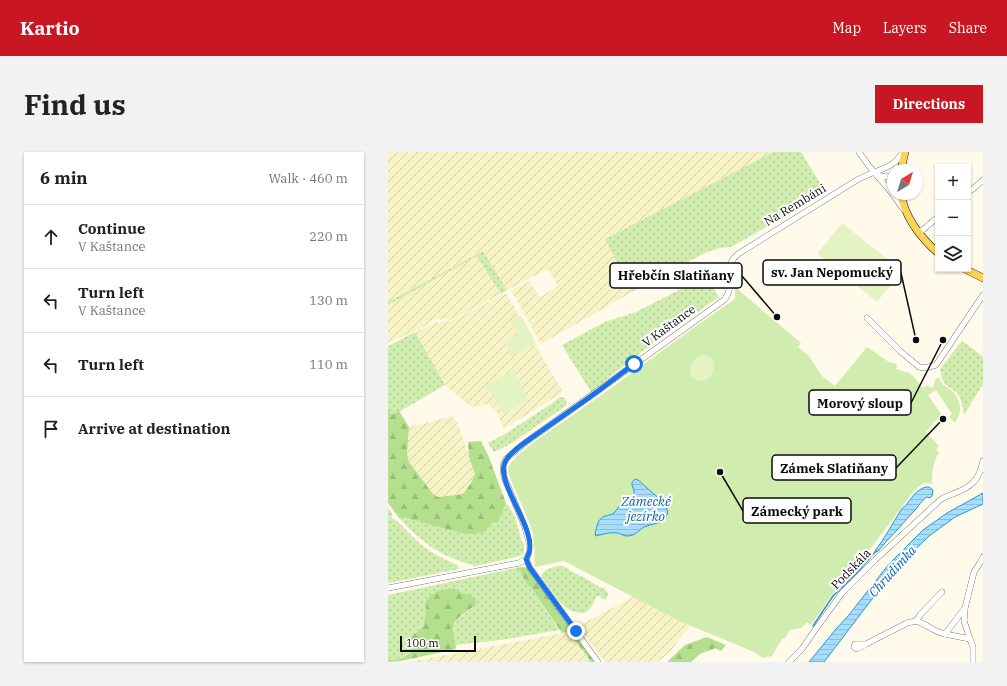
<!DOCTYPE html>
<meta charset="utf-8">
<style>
body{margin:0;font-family:"IBM Plex Serif",serif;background:#f2f2f2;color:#222}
.controls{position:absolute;right:12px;top:12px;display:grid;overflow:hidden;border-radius:0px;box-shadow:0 1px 3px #0004}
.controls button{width:36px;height:36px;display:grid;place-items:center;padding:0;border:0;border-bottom:1px solid #e0e0e0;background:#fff;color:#222;font:20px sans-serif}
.compass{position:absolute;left:499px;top:12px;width:36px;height:36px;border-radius:50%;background:#fff;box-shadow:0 1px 3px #0004;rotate:38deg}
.scale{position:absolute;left:12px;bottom:10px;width:76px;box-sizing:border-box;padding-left:4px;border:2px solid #0b0b0b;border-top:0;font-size:11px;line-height:14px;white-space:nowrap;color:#0b0b0b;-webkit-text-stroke:3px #fff;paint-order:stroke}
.stop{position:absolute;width:12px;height:12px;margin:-9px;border:3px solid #1a73e8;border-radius:50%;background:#fff}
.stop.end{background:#1a73e8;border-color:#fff;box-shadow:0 1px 4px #0008}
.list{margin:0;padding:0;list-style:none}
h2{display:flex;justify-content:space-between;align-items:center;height:52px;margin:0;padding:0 16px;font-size:17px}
h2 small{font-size:13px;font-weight:400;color:#767676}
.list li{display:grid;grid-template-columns:26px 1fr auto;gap:12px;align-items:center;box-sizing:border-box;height:64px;padding:0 16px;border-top:1px solid #e0e0e0}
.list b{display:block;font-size:15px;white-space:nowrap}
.list p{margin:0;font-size:13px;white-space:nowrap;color:#767676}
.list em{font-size:13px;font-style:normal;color:#767676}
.icon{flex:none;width:22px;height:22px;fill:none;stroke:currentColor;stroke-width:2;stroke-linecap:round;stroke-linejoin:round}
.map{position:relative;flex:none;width:595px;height:510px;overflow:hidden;border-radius:0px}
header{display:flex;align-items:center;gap:24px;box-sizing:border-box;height:56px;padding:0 20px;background:#c81622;color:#fff}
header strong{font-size:19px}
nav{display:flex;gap:22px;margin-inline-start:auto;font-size:14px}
.intro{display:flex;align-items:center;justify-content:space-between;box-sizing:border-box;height:96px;padding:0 24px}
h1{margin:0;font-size:28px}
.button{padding:10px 18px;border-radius:0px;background:#c81622;color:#fff;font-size:14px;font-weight:700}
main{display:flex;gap:24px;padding:0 24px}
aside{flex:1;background:#fff;border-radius:0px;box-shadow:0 1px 3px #0004}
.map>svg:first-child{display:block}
</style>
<header>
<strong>Kartio</strong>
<nav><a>Map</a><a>Layers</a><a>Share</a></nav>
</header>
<div class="intro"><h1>Find us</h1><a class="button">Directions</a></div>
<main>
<aside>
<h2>6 min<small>Walk · 460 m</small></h2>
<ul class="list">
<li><svg class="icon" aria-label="ahead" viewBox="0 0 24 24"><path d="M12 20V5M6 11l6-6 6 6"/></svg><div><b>Continue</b><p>V Kaštance</p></div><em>220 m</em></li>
<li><svg class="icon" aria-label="left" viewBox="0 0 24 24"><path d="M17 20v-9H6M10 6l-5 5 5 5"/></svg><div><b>Turn left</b><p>V Kaštance</p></div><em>130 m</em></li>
<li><svg class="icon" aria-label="left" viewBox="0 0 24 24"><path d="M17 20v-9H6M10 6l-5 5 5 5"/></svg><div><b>Turn left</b></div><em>110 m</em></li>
<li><svg class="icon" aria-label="arrive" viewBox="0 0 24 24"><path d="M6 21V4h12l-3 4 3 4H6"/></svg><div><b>Arrive at destination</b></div></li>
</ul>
</aside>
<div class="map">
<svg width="595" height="510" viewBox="0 0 595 510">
<defs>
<pattern id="farmland-furrows" width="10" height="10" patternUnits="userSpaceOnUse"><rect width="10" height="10" fill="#f8f3c6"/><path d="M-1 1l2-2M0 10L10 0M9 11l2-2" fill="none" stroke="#d3cfa9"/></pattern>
<pattern id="grass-dots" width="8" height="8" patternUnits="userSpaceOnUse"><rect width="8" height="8" fill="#d0edaf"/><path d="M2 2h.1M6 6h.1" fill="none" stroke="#b1ca95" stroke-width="1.8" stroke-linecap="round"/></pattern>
<pattern id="forest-firs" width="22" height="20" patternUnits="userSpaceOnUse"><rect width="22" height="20" fill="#b4e08d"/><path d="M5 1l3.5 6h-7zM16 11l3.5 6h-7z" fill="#99bf78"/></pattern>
<pattern id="water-rules" width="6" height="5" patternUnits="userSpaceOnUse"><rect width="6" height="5" fill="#a8defd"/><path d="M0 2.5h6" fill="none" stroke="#8fbdd8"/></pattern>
</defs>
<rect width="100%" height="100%" fill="#fffae9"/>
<g fill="url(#farmland-furrows)">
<path d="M0,0H385L217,87L244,140L153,192L123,138L141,129L152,145L170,134L160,117L119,138L95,99L0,150Z"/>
<path d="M89,103L113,142L70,165L61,168L47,167L35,175L0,191V153Z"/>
<path d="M118,141L153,203L175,240L116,277L109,260L100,252L90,255L82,254L57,233L27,180L47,171L63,169Z"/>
<path d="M65,264L72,277L87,322L83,331L75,342L50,345L45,342L21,310L19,302L21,275Z"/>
<path d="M245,445L302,474L282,500L270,510H217L190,474Z"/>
<path d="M181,480L203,510H21Z"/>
</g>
<g fill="url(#grass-dots)">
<path d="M385,0H413L432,31V39L428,45L389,69L343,95L332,96L319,100L262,129L244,140L217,87Z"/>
<path d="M95,99L119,138L113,142L89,104L0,153V150Z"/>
<path d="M318,124L331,145L253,200L203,240L174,193L217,170L248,160Z"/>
<path d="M27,180L57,233L4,264L0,256V194Z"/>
<path d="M574,189L588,199L595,205V232L576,263C575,256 574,248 570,242C566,237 561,236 557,232C554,228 553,221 552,217Z"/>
<path d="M172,245L177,246L179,253L124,291L106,300L100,291L117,282L163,252Z"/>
<path d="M118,351C128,361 130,377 134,390L136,391V400L135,402L132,404L87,414L77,411L59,404L43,395L27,382L11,366L15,365L52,374L96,380L104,371L110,370Z"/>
<path d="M0,356L4,361V366C13,371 19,380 27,387C39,399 54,406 69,413L71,417L0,431Z"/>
<path d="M170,414H175L180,417L187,421L199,427L211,435L216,436L220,441V444L217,448L211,444L208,445L204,454L197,461C175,463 164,439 153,424C157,416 163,416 170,414Z"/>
<path d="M128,416L133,418C135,426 138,432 144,437L171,478L112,488L68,493L65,476L68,469L88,453V447L82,442L74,441L70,438L66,436L52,438L38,449C37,469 38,475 21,486L22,494V501C13,507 10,509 0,507V443Z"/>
</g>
<g fill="url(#forest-firs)">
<path d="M0,256L4,263L11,259L21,275L19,302L21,310L45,342L50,345L75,342L83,331L87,322L81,305L80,290L93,289L100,303L118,351L110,370L104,371L96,380L86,382H77L15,365L11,366L0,351Z"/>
<path d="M134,415L140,416L207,510H203L181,480L174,481L144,437C138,432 135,426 133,419L128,416Z"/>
<path d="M66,436L70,438L74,441L82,442L88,447V453C80,459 64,467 65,478C66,484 68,490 68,497L13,509L0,510V507C10,509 13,507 22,501V494L21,486L29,480L35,474L37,465L38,449L43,443L52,438Z"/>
<path d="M319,485L338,493L333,499L327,496C323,499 319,499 314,501C310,503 307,507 303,510H279L297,493Z"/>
</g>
<path fill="#d0edaf" d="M347,135L413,191L410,195L421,204L434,224L447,234L479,195L501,210L509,212L508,217L521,221L526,225L535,236L539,233L543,236L546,234V232L548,226H551C555,234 557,234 564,239C569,243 573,252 572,259C572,263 569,267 567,271L561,265L564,262L548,238L540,243L553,262L538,280L551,294L549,296V298L550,300H552C545,307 544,322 544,332C534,328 532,334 525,340L462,424L443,444L423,473L419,470L413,476L402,478L397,486L394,487L384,504L375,506L366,500L291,469L176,409L147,415C146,407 147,399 146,391C146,382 142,373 139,365C136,356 119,323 120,317C121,306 161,279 172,272C231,232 288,187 347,147Z"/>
<g fill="#e3f3c2">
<path d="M454,71L514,119L489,150L429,102Z"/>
<path d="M133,163L148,191L128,202H123L116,190L130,182L122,169Z"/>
<path d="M314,203C338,204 323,237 307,227C296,220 305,206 314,203Z"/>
<path d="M126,218L140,249L116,262L98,234V232Z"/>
</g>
<g fill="url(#water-rules)" stroke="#2797db">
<path d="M248,327C253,329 254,332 258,335C266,343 276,348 280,360L277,368C270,372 263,372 256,375C250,379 247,384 239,384C236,384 233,382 230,381C222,380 215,382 208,384L207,382C209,375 209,367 217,364C220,363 224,363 226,361C229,358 230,354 234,352C238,350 243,350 245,346C250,337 238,332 248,327Z"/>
<path d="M538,335H541L545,338L544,344L542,346L539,345C533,348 531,355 526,359C514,373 502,385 490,399L489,400L487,399C497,386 504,372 513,358C514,356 517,354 519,352C525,344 528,338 538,335Z"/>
<path d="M595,341V352L567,365L541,384L507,417L436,510H421L448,477L460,464L501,412L535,378L559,361Z"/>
</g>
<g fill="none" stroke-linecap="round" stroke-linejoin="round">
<path stroke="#2797db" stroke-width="1.5" d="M425,474L445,444L468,422L488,399"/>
<defs>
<g id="minor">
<path d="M471,0L481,14L503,40L516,58"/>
<path d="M489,23L497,25L505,24"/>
<path d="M580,40L585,37L595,28"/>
<path d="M531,81L550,65"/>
<path d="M479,166L512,199L531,215L537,216L548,213L595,143"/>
<path d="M138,407L141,401V390L137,375L116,325L115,314L118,307L126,300L138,290L201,245L336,148C350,132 331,118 350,102L469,28C475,25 481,22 487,20C500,15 508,12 515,0"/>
<path d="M138,407L142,416L210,510"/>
<path d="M0,436L131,411L138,407"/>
<path d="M554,440L532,463L528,469C539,472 546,480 557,482L577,456L586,420L592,411L595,405"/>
<path d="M557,482L582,487L576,469L577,458"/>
<path d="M582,487L585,495V510"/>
<path d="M478,492L469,497L466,495L467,492H478L519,471L528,469"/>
<path d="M401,510L414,497L427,478L454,441L487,408L551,349C555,345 560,344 565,342C583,335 591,329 595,309"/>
</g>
<g id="major">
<path d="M513,18L517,0"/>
<path d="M513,42C517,66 532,85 550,101"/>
<path d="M577,117L595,126"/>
</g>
</defs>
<use href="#minor" stroke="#3e3e3e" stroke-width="6"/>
<use href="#major" stroke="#1c1c1c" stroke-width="8"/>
<use href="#minor" stroke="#fff" stroke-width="5.5"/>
<use href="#major" stroke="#ffd359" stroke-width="7"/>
</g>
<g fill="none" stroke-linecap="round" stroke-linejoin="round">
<path stroke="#1a73e8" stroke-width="5" d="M188,479L142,416L138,407C156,384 106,332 117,310C122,299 140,289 149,282C166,270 182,259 199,247C215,236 230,224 246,212"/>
</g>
<g text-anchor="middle" stroke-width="4" stroke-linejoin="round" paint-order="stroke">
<g font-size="12" fill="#0b0b0b" stroke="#fff">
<text transform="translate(407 53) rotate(-31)" y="4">Na Rembáni</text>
<text transform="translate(281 174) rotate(-36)" y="4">V Kaštance</text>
<text transform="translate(463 417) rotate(-46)" y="4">Podskála</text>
</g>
<g font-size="13" font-style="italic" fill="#0966a8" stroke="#fff">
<text x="258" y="354">Zámecké<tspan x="258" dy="15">jezírko</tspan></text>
<text transform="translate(504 419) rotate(-48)" y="5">Chrudimka</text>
</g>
</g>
<path fill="none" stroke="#0b0b0b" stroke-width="1.5" d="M528 188L513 121M389 165L354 124M555 188L523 251M555 267L508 316M332 320L355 359"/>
<g fill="#0b0b0b" stroke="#fff" stroke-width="1.5">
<circle cx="528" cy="188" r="4"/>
<circle cx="389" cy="165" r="4"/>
<circle cx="555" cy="188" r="4"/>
<circle cx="555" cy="267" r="4"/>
<circle cx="332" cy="320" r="4"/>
</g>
<g fill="#fff" stroke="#0b0b0b" stroke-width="1.5">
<rect x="375" y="108" width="138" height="25" rx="4"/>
<rect x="222" y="111" width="132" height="25" rx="4"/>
<rect x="421" y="238" width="102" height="25" rx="4"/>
<rect x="384" y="303" width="124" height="25" rx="4"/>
<rect x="355" y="346" width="108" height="25" rx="4"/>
</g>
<g font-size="13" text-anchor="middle" font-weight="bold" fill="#0b0b0b">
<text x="444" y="125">sv. Jan Nepomucký</text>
<text x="288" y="128">Hřebčín Slatiňany</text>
<text x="472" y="256">Morový sloup</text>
<text x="446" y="321">Zámek Slatiňany</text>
<text x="409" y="364">Zámecký park</text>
</g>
</svg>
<div class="controls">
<button>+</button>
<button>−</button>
<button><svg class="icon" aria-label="layers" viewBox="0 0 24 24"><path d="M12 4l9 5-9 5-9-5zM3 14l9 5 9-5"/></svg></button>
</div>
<svg class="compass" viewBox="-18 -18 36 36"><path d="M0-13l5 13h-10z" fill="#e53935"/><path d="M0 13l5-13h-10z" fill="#767676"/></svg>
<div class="scale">100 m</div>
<div class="stop" style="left:246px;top:212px"></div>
<div class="stop end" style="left:188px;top:479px"></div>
</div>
</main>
